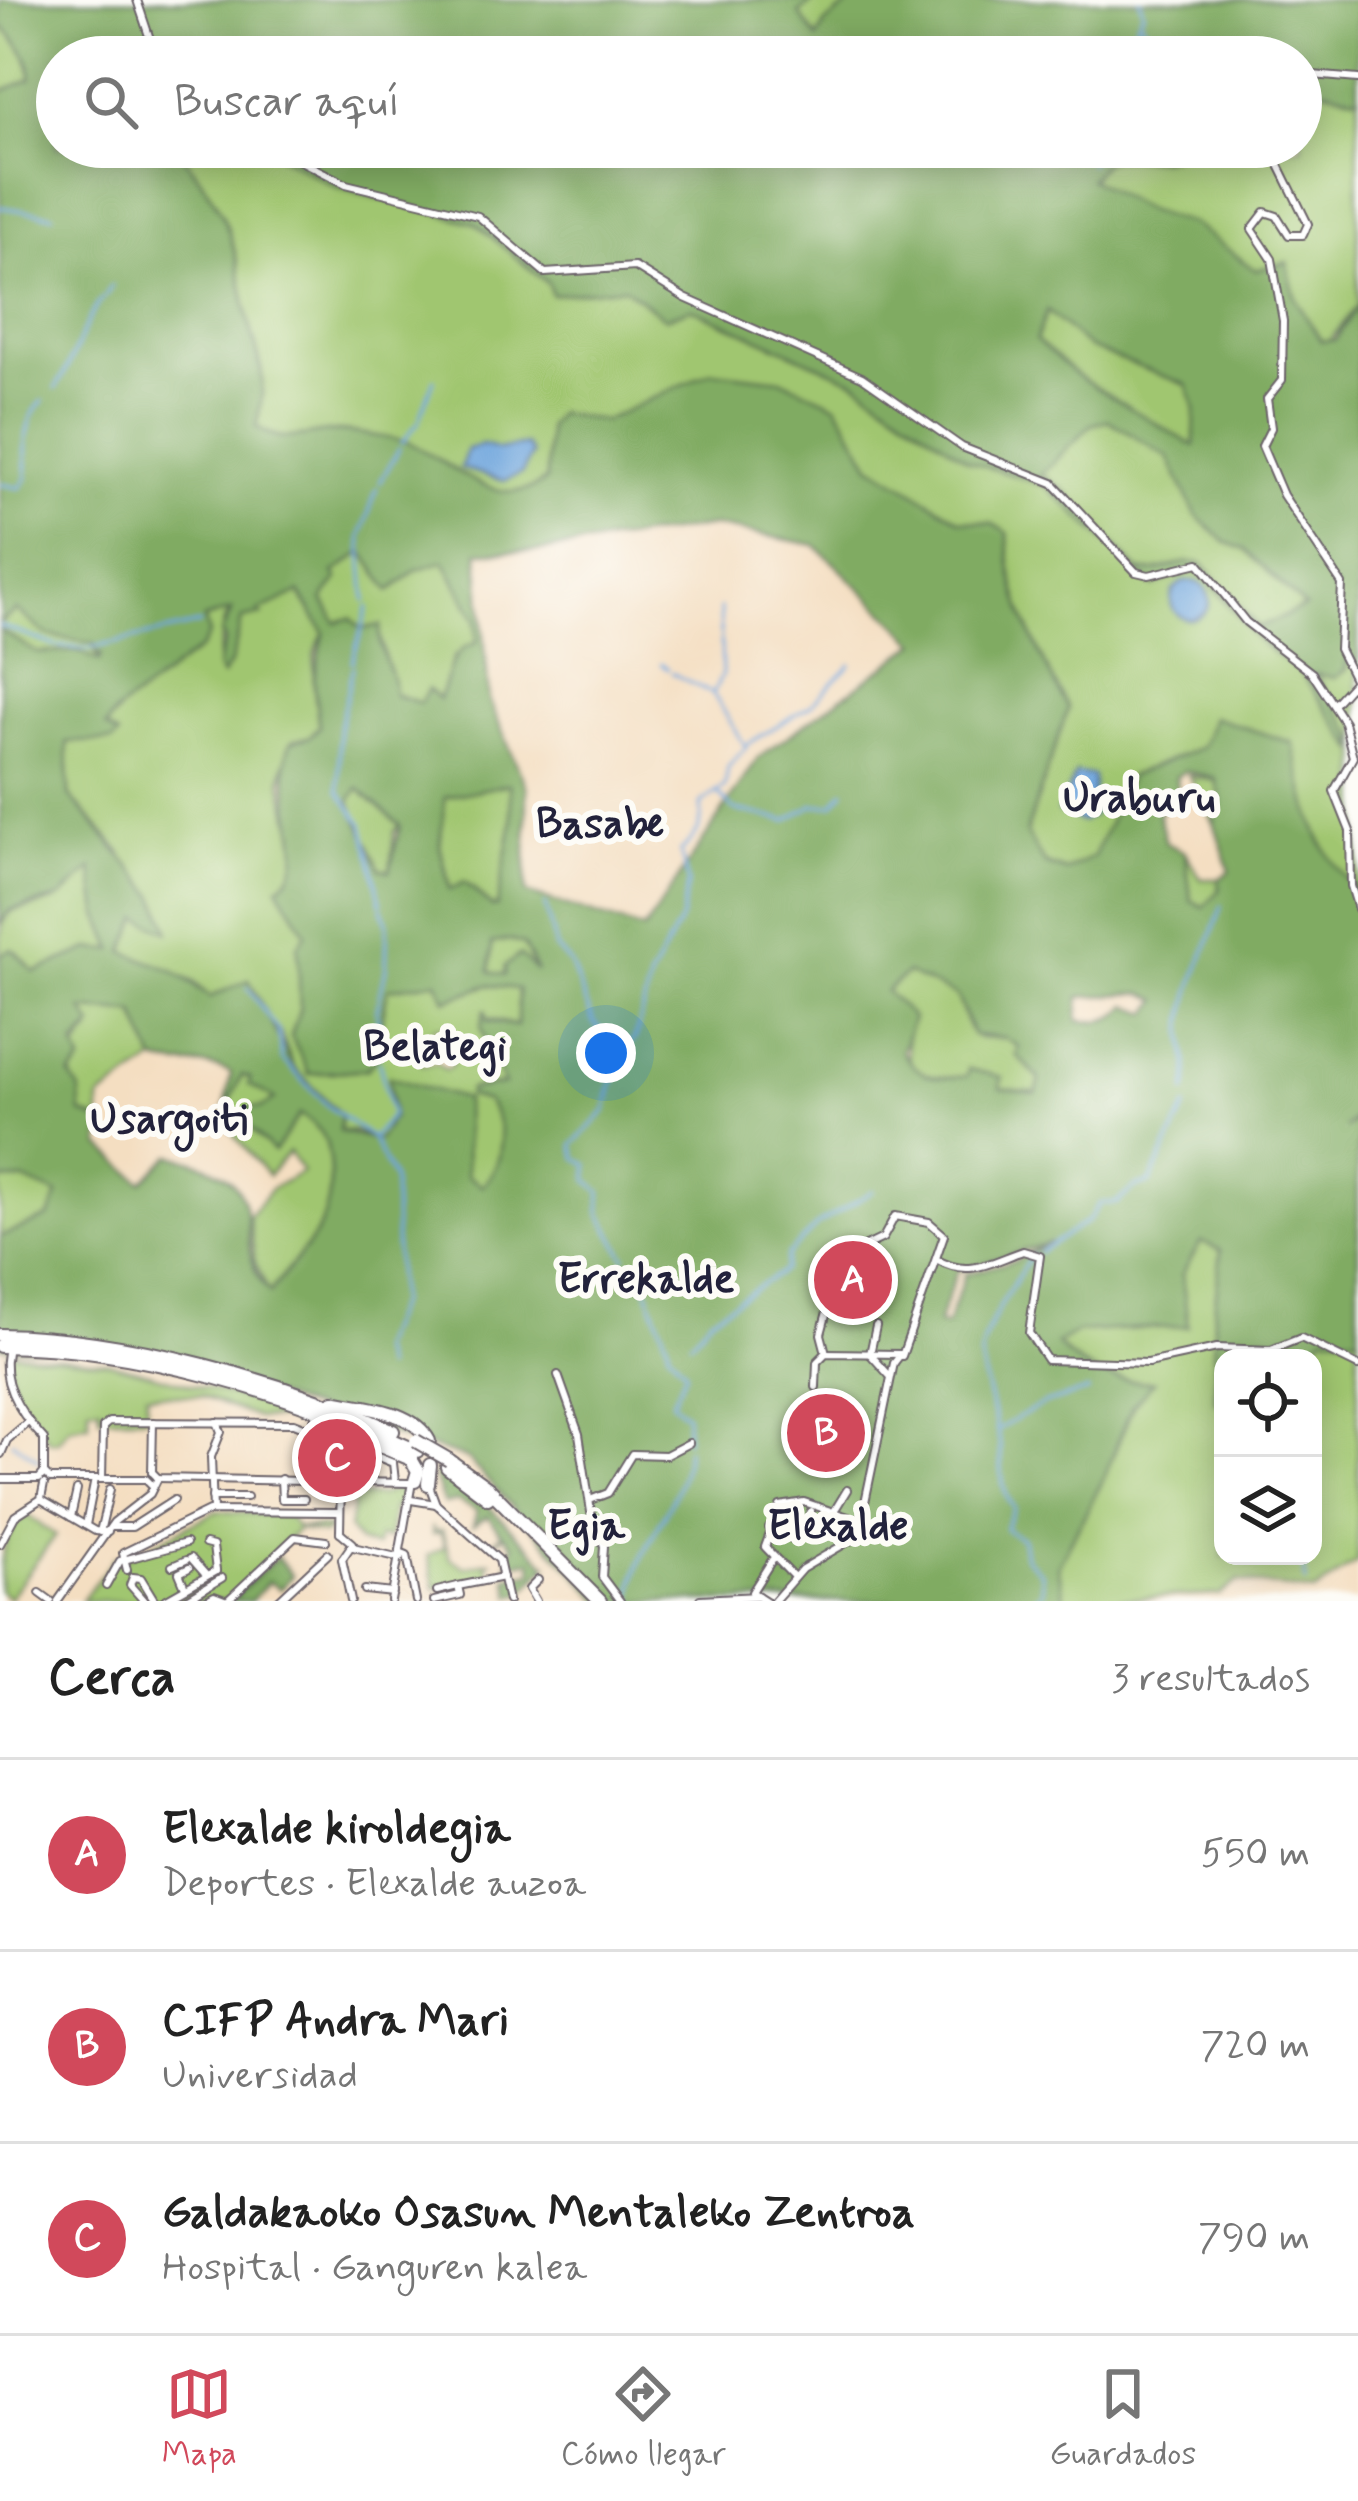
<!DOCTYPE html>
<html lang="es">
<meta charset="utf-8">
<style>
body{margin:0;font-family:Mynerve,sans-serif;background:#f6f6f6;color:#222}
.controls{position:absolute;right:36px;bottom:36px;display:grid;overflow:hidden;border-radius:24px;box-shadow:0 6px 30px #0003}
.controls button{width:108px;height:108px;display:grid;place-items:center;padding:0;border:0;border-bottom:3px solid #e0e0e0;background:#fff;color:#222;font:60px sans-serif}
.you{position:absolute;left:606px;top:1053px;width:42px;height:42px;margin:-30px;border:9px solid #fff;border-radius:50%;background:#1a73e8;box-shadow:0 0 0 18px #1a73e833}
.badge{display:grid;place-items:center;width:78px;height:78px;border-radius:50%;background:#d1495b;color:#fff;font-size:39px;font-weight:700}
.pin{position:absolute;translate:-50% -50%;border:6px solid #fff;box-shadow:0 3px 12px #0006}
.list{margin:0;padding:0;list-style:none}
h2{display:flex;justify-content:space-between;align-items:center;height:156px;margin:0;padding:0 48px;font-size:51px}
h2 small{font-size:39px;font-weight:400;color:#767676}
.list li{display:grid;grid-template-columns:78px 1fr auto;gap:36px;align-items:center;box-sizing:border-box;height:192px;padding:0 48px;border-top:3px solid #e0e0e0}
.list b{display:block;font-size:45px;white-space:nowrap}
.list p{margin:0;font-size:39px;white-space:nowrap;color:#767676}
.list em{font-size:39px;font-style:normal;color:#767676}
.icon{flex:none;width:66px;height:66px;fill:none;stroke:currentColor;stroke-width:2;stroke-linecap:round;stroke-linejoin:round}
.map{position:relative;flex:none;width:1358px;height:1601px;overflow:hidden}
.search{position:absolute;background:#fff;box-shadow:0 6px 30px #0003;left:36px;right:36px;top:36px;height:132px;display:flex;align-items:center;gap:30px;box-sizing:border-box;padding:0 42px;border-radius:66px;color:#767676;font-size:45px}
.sheet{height:732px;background:#fff}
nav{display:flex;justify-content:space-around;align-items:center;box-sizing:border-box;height:168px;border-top:3px solid #e0e0e0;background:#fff;font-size:33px;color:#767676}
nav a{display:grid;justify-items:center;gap:6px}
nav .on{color:#d1495b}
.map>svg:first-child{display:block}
.green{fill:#a0c670;stroke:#617456;stroke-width:3;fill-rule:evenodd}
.forest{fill:#80ab62;stroke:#51664e;stroke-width:3;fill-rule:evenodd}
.water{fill:#70a6dd;stroke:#49648c;stroke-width:3}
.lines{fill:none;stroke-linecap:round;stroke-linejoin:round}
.stream{stroke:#70a6dd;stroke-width:3}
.minor-casing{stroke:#6c646a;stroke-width:10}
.highway-casing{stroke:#6c646a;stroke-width:16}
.minor{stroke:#fff;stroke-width:6}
.highway{stroke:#fff;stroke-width:12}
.highway-bridge-casing{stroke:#6c646a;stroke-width:16;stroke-linecap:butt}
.highway-bridge{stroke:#fff;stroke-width:12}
.labels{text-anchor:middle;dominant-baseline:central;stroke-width:12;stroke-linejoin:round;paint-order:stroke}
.neighbourhood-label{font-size:42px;font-weight:bold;fill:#22223b;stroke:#fdfcf7}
</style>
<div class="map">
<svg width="1358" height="1601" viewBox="0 0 1358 1601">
<rect width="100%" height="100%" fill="#fdfcf7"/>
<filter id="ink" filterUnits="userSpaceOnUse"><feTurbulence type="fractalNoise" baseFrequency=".00833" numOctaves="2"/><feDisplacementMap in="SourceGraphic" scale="24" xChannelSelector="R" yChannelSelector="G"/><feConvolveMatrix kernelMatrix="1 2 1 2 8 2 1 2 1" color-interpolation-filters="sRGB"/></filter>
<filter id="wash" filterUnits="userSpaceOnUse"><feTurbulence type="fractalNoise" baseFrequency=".004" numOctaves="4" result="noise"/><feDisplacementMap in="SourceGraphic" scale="48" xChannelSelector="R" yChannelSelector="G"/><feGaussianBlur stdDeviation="2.7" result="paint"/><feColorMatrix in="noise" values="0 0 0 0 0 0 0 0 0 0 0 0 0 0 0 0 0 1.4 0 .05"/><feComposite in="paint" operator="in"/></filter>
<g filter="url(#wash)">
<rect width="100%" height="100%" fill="#f4dec1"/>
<g class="green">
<path d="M815,0H855L818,40L799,13Z"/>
<path d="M0,22C14,42 32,54 31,79L0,92Z"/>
<path d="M1301,84L1358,97V305L1327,344C1305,331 1290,288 1287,263L1256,271L1193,224L1148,211L1090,180L1100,163L1120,156L1154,159L1201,147H1301Z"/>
<path d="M175,147H264L339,188L475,223L548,284L552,295L624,287L665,318L690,308L855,381L1017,475L1046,486L1153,585L1193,570L1208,579L1256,639L1300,672L1358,753V890C1313,851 1306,799 1293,743L1213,718L1203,747L1130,776L1094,856L1065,871L1044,863L1026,834L1068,708C1039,654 1007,596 1008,533L991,523L960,520L871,465L837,405L712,371L603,421L558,413L548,427L546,480C496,519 438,450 391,439C381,437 346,430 336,431C305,435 283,446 256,426C271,368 256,361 246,307C233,234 226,205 175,147Z"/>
<path d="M1047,311L1122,358L1188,385L1195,407L1194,447L1080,378L1036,340Z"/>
<path d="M1108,420L1168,456L1196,515L1225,542L1244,549L1305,607L1258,628L1203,564L1155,575L1138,570L1040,476L1091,425Z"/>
<path d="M363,552L390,591L416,570L444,560L476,619L477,644L454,656L439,700L428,695L420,703L394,694L379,634L335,623L323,598L337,580L333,573Z"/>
<path d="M299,592L324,633C307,658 315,699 319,726L309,737L294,740C290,750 282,766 282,777C281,810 318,862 278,886L307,933L299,1022L291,1036L309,1074L367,1069L382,1051L380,1029L388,989L437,981L447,1000L488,985L518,989L517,1026L484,1017L481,1028L504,1084L470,1089L469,1096L487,1100C507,1127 505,1163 482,1186L467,1175L464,1099L389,1078L393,1117L377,1141L355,1131H338L341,1115L294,1068L281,1034L241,985L210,997L194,982L124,952L139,918L121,852L69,795L67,742L110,733L106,728C115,713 126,706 135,693L200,649L203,620L232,609L224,621L218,658L231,662L242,619ZM446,1026L452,1065L446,1070L436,1063L423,1065L413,1049L432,1043L433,1029Z"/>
<path d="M17,610L47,635L95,644L99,661L80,651L37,653L0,630V623Z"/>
<path d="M1357,656L1358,744L1315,673Z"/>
<path d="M1189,776L1218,781L1222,801L1214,823Z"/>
<path d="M509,783L512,823L497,906L492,907L468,884L451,891L440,846L444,797Z"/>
<path d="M358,788L400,825L394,832L390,871L380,870L350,801Z"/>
<path d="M1185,852L1201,879H1219V891L1204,907L1191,900Z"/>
<path d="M92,868L98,912L114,950L90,949L35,972L17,952L0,955C0,894 15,918 56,900C69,893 81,878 92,868Z"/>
<path d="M510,940L523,943L539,972L517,956L506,975L489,974L492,942Z"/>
<path d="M906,972L957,996L969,1029L979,1038H1004L1020,1047L1041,1080L1036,1093L1006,1091L968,1069V1076C901,1086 909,1068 906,1016L885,991Z"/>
<path d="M82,1009L135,1013L155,1061L100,1098V1121L81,1113C69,1083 66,1053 91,1031Z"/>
<path d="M242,1075L250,1077L249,1085L275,1098L247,1125L273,1151L300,1114C324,1130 328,1138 330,1168C334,1231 303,1246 269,1293L255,1262L249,1216L272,1188L302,1172L289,1152L268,1176L222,1120Z"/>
<path d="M0,1180H24L58,1193L49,1217L0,1237Z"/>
<path d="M1201,1242L1221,1249L1214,1313L1215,1402L1223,1404V1556H1313V1358H1297L1324,1334L1358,1337V1561L1314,1592L1238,1581L1220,1595L1065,1601L1058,1566L1103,1480L1133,1406L1152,1382C1110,1381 1088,1373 1057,1345L1078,1332L1187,1326L1182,1274Z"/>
<path d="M9,1352L107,1362L253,1401L333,1431L331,1436L281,1418H257L201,1396L147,1394L146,1417H100V1407H89V1423L69,1427L58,1441H49C29,1413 6,1391 9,1352Z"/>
<path d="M400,1487L405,1509L393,1507L389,1539L379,1537L376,1547L359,1542L349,1529L354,1496H380Z"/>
<path d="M217,1511L288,1516L297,1528H332L324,1534L298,1529L228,1601H81L115,1557L118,1562Z"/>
<path d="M27,1515L56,1535L9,1598L0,1591C0,1563 2,1531 27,1515Z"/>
<path d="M432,1526L434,1532L442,1531L450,1558L465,1567L492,1561L487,1564L490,1576L435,1588L428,1555L445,1547L441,1533L433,1534Z"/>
</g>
<g class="forest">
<path d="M0,0H815L799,13L817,39L825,24L855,0H1358V97L1301,84V57H57V147H175C226,205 233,234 246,307C256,360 271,368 256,426C288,450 312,428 346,432C357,433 400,439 410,443C449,461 500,515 546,480L548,426L558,413L604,421L712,371L780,379L837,405L871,465L960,520L991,523L1008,533C1007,596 1039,654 1068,708L1026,833L1045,864L1066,871L1094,856L1130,776L1202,747L1213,717L1293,743C1306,799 1313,851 1358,890V1114L1345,1128L1358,1119V1337L1325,1335L1297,1358H1223V1404L1215,1402L1214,1313L1221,1250L1201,1242L1182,1274L1188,1326L1078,1332L1057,1344C1086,1376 1113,1381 1154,1382L1132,1406L1103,1480L1058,1566L1065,1601H601L467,1459L237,1384L115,1351L0,1347V1237L49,1217L58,1195L24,1180H0V955L12,949L35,972L90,949L114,950L98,912L92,869L60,898L10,910L0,923V630L37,653L80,651L99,661L101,654H96L94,644L46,635L17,610L0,623V92L31,79C33,54 14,42 0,22ZM713,526L815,545L917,643L758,758L644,930L526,893L527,788L489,700L478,552L540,551ZM363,552L390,591L416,570L444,561L476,619L477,643C450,647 449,678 439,699L428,689L420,703L394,695C395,667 374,653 381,625L361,629L351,618L336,622L323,599L338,579L334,573ZM300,592L324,633L314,679L319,727L309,737L291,742C270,784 321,864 278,886L306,933L298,946L300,1008L291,1036L309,1074L367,1069L382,1051L380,1029L388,989L437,981L446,1000L488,985L518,989L517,1026L488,1021L485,1009L481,1028L504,1084L469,1090L468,1096L487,1101C507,1127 505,1163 482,1186L467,1175L465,1099L389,1077L393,1117L378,1140L339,1131L341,1115L294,1068L249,980L210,997L173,970L124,952L139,918L169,932L168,927L155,895L69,795L67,742L113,741L118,736L106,727L115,713L200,649L209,634L204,619L232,610L221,633L225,640L217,667L222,676L231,662L242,619L262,615L258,612ZM1185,771L1215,778L1222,801L1214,823L1230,871L1219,879V891L1204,907L1191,900L1185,852L1166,843L1158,813L1179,803L1176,777ZM509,784L512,823L497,906L492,907L464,882L450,890L440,846L445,797ZM358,788L400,825L390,871L380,869L350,801ZM510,940L523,944L537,972L520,955L505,966V975L490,972L492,943ZM907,973L957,996L973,1035L1004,1038L1019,1047L1016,1055L1040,1080L1036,1093L1000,1088L1002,1077L969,1069L967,1076C936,1080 920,1079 902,1051L913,1018L886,991ZM1143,993L1159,1000L1149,1013L1128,1005C1116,1021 1098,1024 1078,1020L1080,997ZM83,1010L135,1013L155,1061C182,1070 204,1059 231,1073L224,1113L242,1075L250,1078L249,1085L275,1099L261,1108L249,1107L246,1124L274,1152L300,1114C324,1130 328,1138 330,1168C334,1230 304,1246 270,1293C220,1240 290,1180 171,1155L142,1182L101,1146L100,1121L81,1113L80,1090L70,1076L82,1062L75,1045L93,1026ZM1051,1242L1016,1260L965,1274L946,1326L938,1324L957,1271Z"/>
<path d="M264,147H1201L1162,159L1108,158L1090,179L1148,211L1193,224L1256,270L1287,262L1295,298L1321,341L1335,340L1358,305V660L1345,663L1347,669L1335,678L1316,674L1353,733L1358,753L1300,672L1256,639L1209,579L1192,570L1153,586L1046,486L969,461L855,381L691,308L665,318L624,287L552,295L548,283L475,223L339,188ZM1047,311L1089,348L1187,385L1195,407L1194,446L1080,378L1036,340ZM1108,420L1168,457L1196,515L1225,542L1244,549L1305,607L1258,628L1203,564C1179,557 1163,576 1138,570L1062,488L1041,475L1091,425Z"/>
<path d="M440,1470L470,1488L548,1565L522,1593L511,1596L507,1577L533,1572L531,1561L508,1564L513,1545L504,1535L491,1544L502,1534L488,1516L473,1525L477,1511L458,1501L444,1504L434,1477Z"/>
<path d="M277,1557L292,1576L280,1589L268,1582L251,1601H231Z"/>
</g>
<g class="water">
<path d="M483,445L498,450L526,445L532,454L522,473L504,481L461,468L467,449Z"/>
<circle cx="1190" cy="600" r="19"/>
<path d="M1076,773L1093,776V815L1082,822L1058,812Z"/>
</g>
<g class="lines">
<g class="stream">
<path d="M1140,21L1169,57"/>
<path d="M1120,57L1143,12L1140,0"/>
<path d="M1089,164L1100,147"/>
<path d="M0,207L53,215"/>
<path d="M106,295L112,285"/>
<path d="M55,389C76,359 80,326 103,298"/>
<path d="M402,443L419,421L434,379"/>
<path d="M380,482L399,449"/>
<path d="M0,484L20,488L27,478C26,452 21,422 43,401"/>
<path d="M366,601L361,537L377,488"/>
<path d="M0,626L56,646L87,649L200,624"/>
<path d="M352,662L368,607"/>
<path d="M661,664L668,669"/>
<path d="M353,667L339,728V791L363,824L381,903"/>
<path d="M672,673L713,694"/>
<path d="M746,745L811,705L851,664"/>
<path d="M718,793L735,810L787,821L813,805H833L844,791"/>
<path d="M545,905L556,948L571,965L593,1021L620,1055"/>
<path d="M382,907L388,926"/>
<path d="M248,988L278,1031L282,1059L328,1106L372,1138L393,1179L398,1302L378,1349L384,1369"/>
<path d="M380,1055L377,1010L386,968L387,929"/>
<path d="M1186,1092C1193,1068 1182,1046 1185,1020C1190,981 1210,944 1222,906"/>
<path d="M373,1137L392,1115L379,1062"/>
<path d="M1039,1252L1088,1221L1100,1203H1116L1137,1186L1150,1183L1186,1107"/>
<path d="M1032,1255C1020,1273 978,1337 981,1358C984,1386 994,1413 999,1439C1004,1466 997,1486 1014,1508L1005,1529L1022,1539L1025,1557L1041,1573L1042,1591L1033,1601"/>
<path d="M625,1257L600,1212L601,1192L588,1180V1164L577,1158L573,1145L606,1111L619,1057L636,1036L651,975L681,919L688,882L680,852C695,839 704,827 701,804L725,786L728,767L746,747L713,694L722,674L720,608"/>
<path d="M644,1280L651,1298"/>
<path d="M652,1302L669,1348"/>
<path d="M690,1342L711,1317L784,1270L787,1255L817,1225L873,1191"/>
<path d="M668,1350L686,1371L672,1402L686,1415V1440"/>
<path d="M1301,1358L1308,1346"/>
<path d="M1220,1395L1223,1396"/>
<path d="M997,1430L1043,1404L1088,1391"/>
<path d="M0,1439V1440"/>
<path d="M12,1441L39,1460"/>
<path d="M1302,1556L1306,1582"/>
<path d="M632,1601C632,1545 685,1505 686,1449"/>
</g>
</g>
</g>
<g filter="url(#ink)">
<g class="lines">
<g class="minor-casing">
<g id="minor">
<path d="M137,0L156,57"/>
<path d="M1301,74L1358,79"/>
<path d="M273,147L346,184L478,216L545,273L635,267L685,298L862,377L962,447L1053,483L1136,572L1149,575L1199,563L1246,622L1312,673L1344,722L1353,757L1334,791L1350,831L1351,886L1358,909"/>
<path d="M1270,147L1308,224L1303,235H1289L1277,216L1265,212L1252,229L1272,259L1283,321L1282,380L1267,399L1271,428L1262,446L1283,495L1342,584L1339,649L1355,681L1334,704"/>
<path d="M862,1248L883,1238L895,1216L929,1222L944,1235L902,1356"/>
<path d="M936,1259C969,1279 993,1261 1023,1251L1040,1256L1029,1333L1047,1360L1148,1363L1217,1348L1271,1350L1301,1338L1358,1366"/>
<path d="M7,1352C0,1385 23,1417 44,1439V1473"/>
<path d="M826,1353L821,1334L841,1260"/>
<path d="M870,1354L889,1375"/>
<path d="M870,1354L876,1326"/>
<path d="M558,1375L579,1434L591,1512L604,1546L602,1577L620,1601"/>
<path d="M1,1454L7,1440L27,1423"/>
<path d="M152,1472L158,1478L409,1483"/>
<path d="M152,1472L153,1422"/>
<path d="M0,1479H39L44,1473L50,1479H146L152,1485"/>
<path d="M102,1479L103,1427L109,1422L294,1423L393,1463L395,1481"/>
<path d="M281,1479L282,1499H304"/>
<path d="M317,1479L331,1437"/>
<path d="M429,1485L436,1504L499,1560L508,1601"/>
<path d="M212,1497H247"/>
<path d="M42,1500L95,1531L108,1532"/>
<path d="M411,1500L436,1504"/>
<path d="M590,1500L608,1493L632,1454L666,1455L689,1443"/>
<path d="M213,1511L211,1457L221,1432L217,1422"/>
<path d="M833,1513L847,1490"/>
<path d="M71,1517L77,1490"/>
<path d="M86,1525L95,1479"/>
<path d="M111,1527H132L174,1500"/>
<path d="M769,1528L797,1541L811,1511"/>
<path d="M100,1532L110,1489"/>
<path d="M340,1532L341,1480"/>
<path d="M340,1532L353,1543L342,1559"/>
<path d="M0,1544L15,1516L41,1499L44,1484"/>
<path d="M205,1544L213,1546L216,1571"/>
<path d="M353,1547L401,1558"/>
<path d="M402,1553L407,1555L416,1601"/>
<path d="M191,1558L205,1574"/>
<path d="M342,1559L351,1601"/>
<path d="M172,1566L186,1560"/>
<path d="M127,1570L123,1553L209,1511L340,1512"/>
<path d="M794,1577L765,1547L780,1506L804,1502L863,1522"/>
<path d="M184,1585L179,1573L189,1568"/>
<path d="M106,1586L120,1561L186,1543"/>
<path d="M365,1590L393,1593"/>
<path d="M437,1591L458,1586"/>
<path d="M40,1593L51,1601"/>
<path d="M700,1599L758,1596"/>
<path d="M58,1601L114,1522L150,1494L158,1478"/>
<path d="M144,1601L130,1585L133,1577L141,1578L155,1601"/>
<path d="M163,1601L216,1571"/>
<path d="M184,1601L222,1578"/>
<path d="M205,1601L214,1596L227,1601"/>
<path d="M227,1601L295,1537L326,1541"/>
<path d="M278,1601L328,1554"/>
<path d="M391,1601L412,1482"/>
<path d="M434,1601L460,1595L458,1586L503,1577"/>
<path d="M536,1601L529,1589L538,1580"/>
<path d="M766,1601L752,1592L772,1560"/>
<path d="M774,1601L802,1569L858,1536L894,1363L901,1354L826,1353L817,1362L816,1387"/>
</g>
</g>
<g class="highway-casing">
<g id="highway">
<path d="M0,1335C126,1337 278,1379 393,1431"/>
<path d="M0,1346C139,1347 290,1393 417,1451"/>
<path d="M334,1401C365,1408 413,1410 429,1441"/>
<path d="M317,1420L411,1459L418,1471L415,1481"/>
<path d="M449,1460L489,1489L600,1601"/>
<path d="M447,1467L488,1498"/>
<path d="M428,1484L430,1465"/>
</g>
</g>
<use href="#minor" class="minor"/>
<use href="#highway" class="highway"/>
<g class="highway-bridge-casing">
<path id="highway-bridge" d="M416,1441L449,1460"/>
</g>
<use href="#highway-bridge" class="highway-bridge"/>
</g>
</g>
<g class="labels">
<g class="neighbourhood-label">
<text x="1139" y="799">Uraburu</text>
<text x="600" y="825">Basabe</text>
<text x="435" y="1048">Belategi</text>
<text x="169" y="1120">Usargoiti</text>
<text x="646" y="1280">Errekalde</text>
<text x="586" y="1527">Egia</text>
<text x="838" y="1527">Elexalde</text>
</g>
</g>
</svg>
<div class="controls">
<button><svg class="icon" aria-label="locate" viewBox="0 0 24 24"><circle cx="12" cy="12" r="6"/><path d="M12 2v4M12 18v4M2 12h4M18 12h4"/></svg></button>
<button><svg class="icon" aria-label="layers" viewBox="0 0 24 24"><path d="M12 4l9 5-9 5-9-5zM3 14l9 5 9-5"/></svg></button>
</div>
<div class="you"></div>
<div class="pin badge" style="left:853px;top:1280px">A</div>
<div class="pin badge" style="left:826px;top:1433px">B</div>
<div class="pin badge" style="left:337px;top:1458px">C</div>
<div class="search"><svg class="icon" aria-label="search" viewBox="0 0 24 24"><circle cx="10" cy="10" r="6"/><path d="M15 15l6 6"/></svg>Buscar aquí</div>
</div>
<section class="sheet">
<h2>Cerca<small>3 resultados</small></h2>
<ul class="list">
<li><span class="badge">A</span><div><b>Elexalde kiroldegia</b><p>Deportes · Elexalde auzoa</p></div><em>550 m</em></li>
<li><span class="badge">B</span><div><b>CIFP Andra Mari</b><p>Universidad</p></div><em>720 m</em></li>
<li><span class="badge">C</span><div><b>Galdakaoko Osasun Mentaleko Zentroa</b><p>Hospital · Ganguren kalea</p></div><em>790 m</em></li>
</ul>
</section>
<nav>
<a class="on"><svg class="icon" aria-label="map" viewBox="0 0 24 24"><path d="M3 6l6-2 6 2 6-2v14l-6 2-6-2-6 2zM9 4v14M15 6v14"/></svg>Mapa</a>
<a><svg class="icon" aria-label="directions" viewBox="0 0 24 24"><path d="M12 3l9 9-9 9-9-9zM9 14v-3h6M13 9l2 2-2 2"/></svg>Cómo llegar</a>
<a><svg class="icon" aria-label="saved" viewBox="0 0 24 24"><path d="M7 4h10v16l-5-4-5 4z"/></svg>Guardados</a>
</nav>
